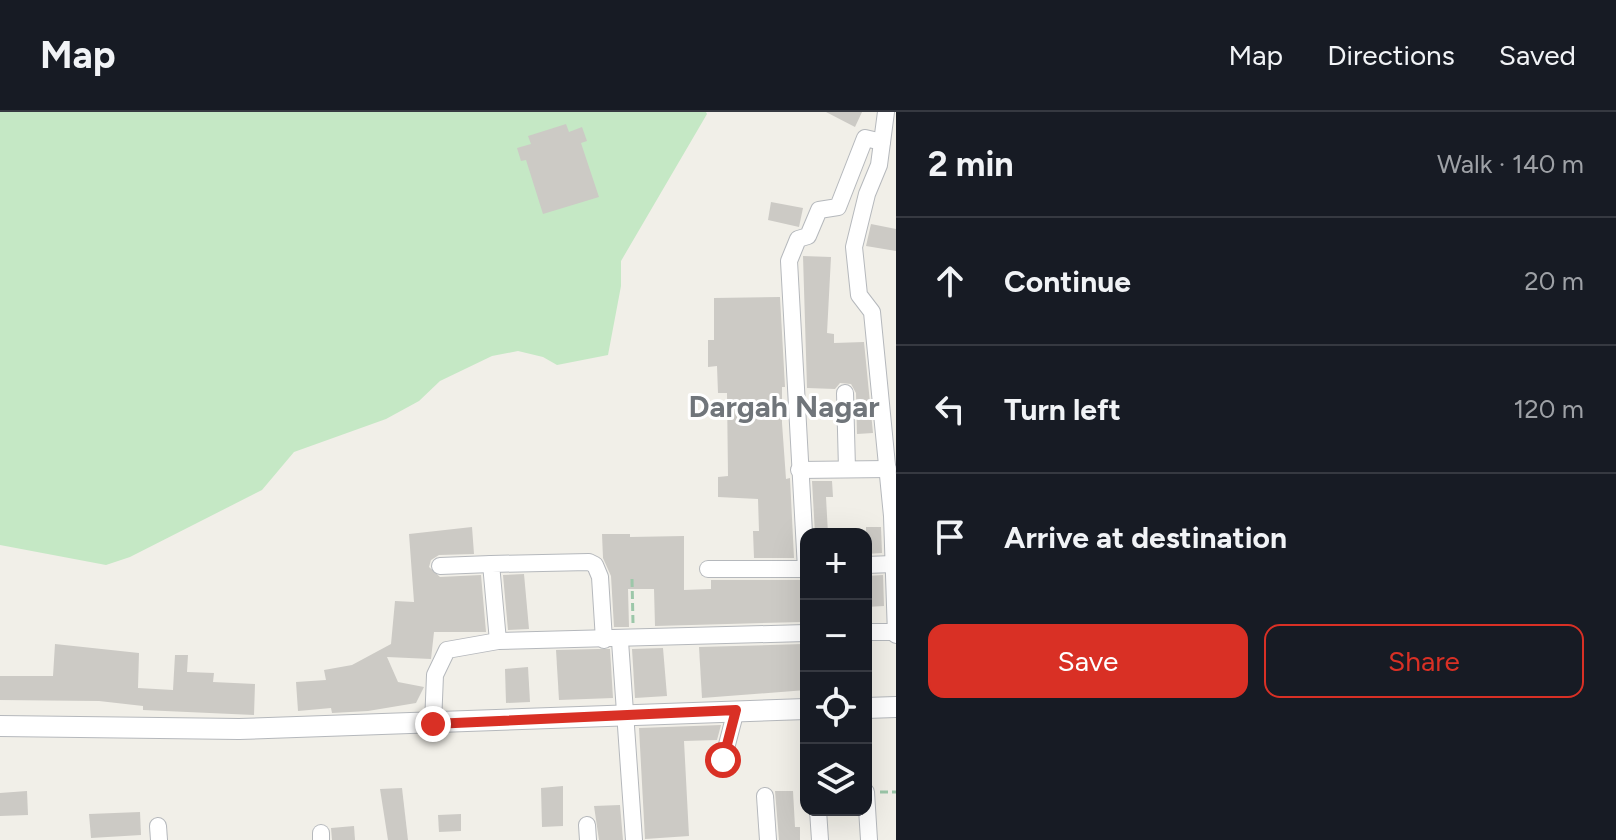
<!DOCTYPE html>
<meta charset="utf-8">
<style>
body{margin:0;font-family:Figtree,sans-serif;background:#20242c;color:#f1f3f6}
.controls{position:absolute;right:24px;bottom:24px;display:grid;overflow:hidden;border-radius:16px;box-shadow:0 8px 32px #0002}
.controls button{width:72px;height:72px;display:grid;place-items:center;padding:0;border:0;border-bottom:2px solid #363941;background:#171b24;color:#f1f3f6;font:40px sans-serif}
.stop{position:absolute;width:24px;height:24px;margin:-18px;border:6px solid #d93025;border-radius:50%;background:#fff}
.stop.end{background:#d93025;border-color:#fff;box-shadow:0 2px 8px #0008}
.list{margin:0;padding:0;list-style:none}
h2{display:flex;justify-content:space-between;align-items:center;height:104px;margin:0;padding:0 32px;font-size:34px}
h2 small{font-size:26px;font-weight:400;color:#9ea1a6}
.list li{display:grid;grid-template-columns:52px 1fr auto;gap:24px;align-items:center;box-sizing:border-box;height:128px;padding:0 32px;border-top:2px solid #363941}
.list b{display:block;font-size:30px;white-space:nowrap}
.list em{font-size:26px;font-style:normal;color:#9ea1a6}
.actions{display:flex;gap:16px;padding:24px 32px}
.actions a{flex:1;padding:18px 0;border:2px solid #d93025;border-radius:16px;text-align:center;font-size:28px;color:#d93025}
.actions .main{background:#d93025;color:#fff}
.icon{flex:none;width:44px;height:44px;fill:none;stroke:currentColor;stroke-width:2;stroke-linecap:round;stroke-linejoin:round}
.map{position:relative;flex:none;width:896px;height:728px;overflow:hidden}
header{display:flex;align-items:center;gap:48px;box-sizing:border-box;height:112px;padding:0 40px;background:#171b24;border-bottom:2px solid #363941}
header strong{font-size:38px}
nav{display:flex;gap:44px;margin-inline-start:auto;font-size:28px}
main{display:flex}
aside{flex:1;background:#171b24}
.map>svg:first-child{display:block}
.green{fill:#c5e8c5}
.building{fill:#cccac5}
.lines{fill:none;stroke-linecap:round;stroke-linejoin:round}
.minor-casing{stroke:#b5b8bc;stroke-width:18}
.tertiary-casing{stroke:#b5b8bc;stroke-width:22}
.path{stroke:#9cc7a9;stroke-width:3;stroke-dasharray:8 4;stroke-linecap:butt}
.minor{stroke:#fff;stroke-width:16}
.tertiary{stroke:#fff;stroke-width:20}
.route{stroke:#d93025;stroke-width:10}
.labels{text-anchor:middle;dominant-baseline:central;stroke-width:6;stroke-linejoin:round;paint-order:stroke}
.neighbourhood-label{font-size:30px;font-weight:bold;fill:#70757a;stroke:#fff}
</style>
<header>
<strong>Map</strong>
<nav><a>Map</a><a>Directions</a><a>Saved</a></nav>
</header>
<main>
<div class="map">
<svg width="896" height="728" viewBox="0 0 896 728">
<rect width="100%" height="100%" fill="#f1efe8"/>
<path class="green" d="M0,0H706L707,2L621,149V174L608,243L557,253L543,245L518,239L492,244L440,269L419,289L386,307L294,340L262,378L130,445L106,453L0,433Z"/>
<g class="building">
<path d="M826,0H862L855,15Z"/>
<path d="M566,12L569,20L582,15L587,29L581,31L599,85L543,102L526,48L521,49L517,36L531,32L528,24Z"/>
<path d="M771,90L803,96L799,115L768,108Z"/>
<path d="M871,112L896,117V139L866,134Z"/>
<path d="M803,144L831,145L827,221L834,222V231L864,230L873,321L857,322L856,281L851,272L840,271L835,277L807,276Z"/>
<path d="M780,185L785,275H782V311L786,367L790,366L794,446H754L753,419H759L758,387L718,385V365L728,364L727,281H718L717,254L708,255V228H714V186Z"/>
<path d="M812,369H832L833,385H826L828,422H815Z"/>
<path d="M472,415L474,442L439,443L431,448L429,455L440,465L481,463L486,520H434L431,547L387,545L398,570L424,575L416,591L368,599L332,601L331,596L298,599L296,570L326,568L324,558L352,553L391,532L395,489L414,490L409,422Z"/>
<path d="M866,415H881L882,441L866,442Z"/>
<path d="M602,422H630V425L684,424V478L711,477V468H806V506H802V510L655,514L654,477H628L629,515H614L611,464L603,446Z"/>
<path d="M524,462L529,517L508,518L503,463Z"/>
<path d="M883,463L884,494L866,495V464Z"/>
<path d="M55,532L139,541L138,576L173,578L175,543H188L187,560L214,561L213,570L255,572L254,603L143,598V594L99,589L0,588V564H53Z"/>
<path d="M803,532L806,578L702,586L699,535Z"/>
<path d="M663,536L667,584L635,586L632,537Z"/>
<path d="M598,537H610L613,586L559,588L556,538Z"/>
<path d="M528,555L530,590L506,591L505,557Z"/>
<path d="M721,613L717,628L684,629L689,724L645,727L639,616Z"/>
<path d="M563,674V714L542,715L541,676Z"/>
<path d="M402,676L408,728H388L380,677Z"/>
<path d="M27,679L28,703L0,704V681Z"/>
<path d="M775,679H793L795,715H800V728H779Z"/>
<path d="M620,693L623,728H599L594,694Z"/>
<path d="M140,700L141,723L91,726L89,702Z"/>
<path d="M461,702V719L439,720L438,703Z"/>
<path d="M354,714L355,728H332L331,716Z"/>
</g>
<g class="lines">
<g class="minor-casing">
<g id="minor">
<path d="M886,0L879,53L867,82L854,135L859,183L872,200L892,404L896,523"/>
<path d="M845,281L847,357"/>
<path d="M799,358L888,357"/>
<path d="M866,453L893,452"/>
<path d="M440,454L491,452"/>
<path d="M708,457H806"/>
<path d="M806,457L789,149L798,127L808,124L819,98L838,95L865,26L882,30"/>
<path d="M866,520H895"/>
<path d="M498,529L491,452L589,450L595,453L600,465L604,528"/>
<path d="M620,529L634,728"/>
<path d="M433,612L435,563L447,538L498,529L806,521"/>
<path d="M723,648L736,598"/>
<path d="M866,680L869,728"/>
<path d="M765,684L768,728"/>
<path d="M818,698L820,728"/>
<path d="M587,713L588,728"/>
<path d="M158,714L159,728"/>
<path d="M321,721V728"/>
</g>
</g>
<g class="tertiary-casing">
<g id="tertiary">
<path d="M866,596L896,595"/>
<path d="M0,614L239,617L806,597"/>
</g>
</g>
<g class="path">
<path d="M632,467L633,511"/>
<path d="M880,680H896"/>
</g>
<use href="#minor" class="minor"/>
<use href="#tertiary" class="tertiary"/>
</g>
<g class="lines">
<path class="route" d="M433,612L736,598L723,648"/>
</g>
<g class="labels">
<g class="neighbourhood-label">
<text x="784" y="294">Dargah Nagar</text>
</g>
</g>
</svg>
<div class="controls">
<button>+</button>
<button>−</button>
<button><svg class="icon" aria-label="locate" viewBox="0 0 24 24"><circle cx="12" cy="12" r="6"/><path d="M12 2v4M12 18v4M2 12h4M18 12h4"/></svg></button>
<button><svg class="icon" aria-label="layers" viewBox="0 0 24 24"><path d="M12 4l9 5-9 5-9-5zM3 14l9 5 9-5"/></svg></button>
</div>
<div class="stop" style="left:723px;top:648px"></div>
<div class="stop end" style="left:433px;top:612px"></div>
</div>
<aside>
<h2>2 min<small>Walk · 140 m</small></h2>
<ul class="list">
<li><svg class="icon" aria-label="ahead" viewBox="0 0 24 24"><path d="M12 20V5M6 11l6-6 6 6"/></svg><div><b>Continue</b></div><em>20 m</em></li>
<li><svg class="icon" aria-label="left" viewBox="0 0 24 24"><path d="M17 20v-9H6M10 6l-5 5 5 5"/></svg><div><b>Turn left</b></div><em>120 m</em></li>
<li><svg class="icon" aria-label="arrive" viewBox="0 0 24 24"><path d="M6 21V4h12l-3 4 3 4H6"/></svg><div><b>Arrive at destination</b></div></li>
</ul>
<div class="actions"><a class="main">Save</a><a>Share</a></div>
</aside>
</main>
